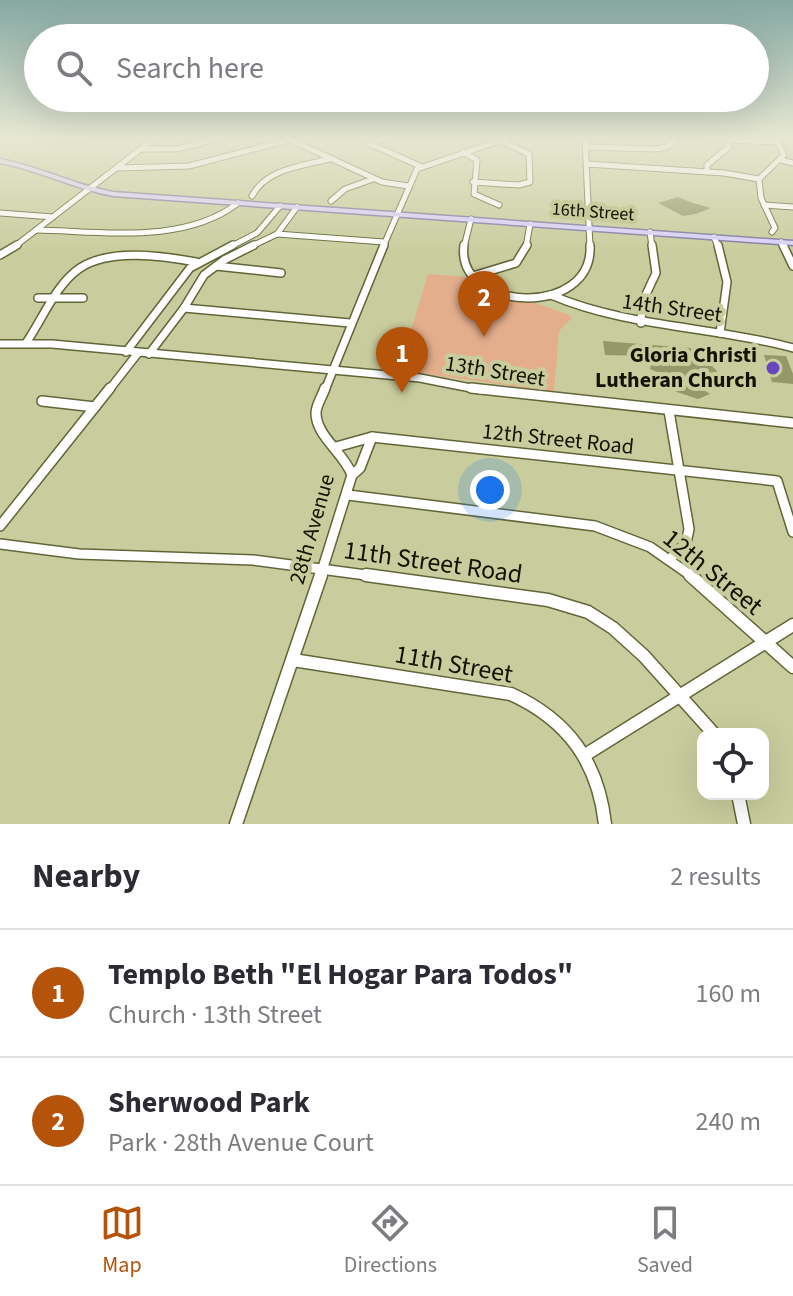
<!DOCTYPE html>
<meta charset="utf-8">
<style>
body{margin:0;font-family:"Source Sans 3",sans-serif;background:#f7f7f7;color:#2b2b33}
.controls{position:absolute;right:24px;bottom:24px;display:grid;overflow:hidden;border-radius:16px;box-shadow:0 8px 32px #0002}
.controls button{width:72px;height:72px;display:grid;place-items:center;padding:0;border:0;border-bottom:2px solid #e1e1e2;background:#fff;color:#2b2b33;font:40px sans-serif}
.you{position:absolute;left:490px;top:490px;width:28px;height:28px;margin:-20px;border:6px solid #fff;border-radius:50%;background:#1a73e8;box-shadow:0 0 0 12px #1a73e833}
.badge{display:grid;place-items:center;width:52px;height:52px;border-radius:50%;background:#b45309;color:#fff;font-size:26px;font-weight:700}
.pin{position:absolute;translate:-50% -66px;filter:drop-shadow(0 2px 4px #0008)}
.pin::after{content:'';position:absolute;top:42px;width:28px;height:24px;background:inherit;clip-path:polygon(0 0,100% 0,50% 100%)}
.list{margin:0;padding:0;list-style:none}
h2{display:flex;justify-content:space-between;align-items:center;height:104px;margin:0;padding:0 32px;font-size:34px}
h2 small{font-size:26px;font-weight:400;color:#7c7c81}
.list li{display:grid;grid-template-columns:52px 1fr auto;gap:24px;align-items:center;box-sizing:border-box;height:128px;padding:0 32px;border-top:2px solid #e1e1e2}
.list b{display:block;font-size:30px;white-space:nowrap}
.list p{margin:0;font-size:26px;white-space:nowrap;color:#7c7c81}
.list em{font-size:26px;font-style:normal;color:#7c7c81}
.icon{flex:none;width:44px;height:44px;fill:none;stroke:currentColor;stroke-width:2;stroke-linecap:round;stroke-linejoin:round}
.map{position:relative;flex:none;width:793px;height:824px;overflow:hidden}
.search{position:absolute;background:#fff;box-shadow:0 8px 32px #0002;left:24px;right:24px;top:24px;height:88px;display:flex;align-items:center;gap:20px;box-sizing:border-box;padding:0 28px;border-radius:44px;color:#7c7c81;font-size:30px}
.sheet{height:360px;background:#fff}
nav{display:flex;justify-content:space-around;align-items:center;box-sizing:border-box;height:112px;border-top:2px solid #e1e1e2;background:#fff;font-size:22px;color:#7c7c81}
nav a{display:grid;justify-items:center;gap:4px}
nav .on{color:#b45309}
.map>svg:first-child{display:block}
.green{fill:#e4ae8d}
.building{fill:#95996a}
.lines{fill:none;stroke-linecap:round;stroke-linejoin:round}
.minor-far3-casing{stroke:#626538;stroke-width:7}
.minor-far2-casing{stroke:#626538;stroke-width:10}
.minor-far1-casing{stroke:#626538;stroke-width:12}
.minor-casing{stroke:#626538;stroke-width:15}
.major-casing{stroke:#827aa2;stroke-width:3}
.minor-far3{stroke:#fff;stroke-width:5}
.minor-far2{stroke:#fff;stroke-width:7}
.minor-far1{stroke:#fff;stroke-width:9}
.minor{stroke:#fff;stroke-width:12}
.major{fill:#d8d1fa;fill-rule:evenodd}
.poi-dot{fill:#6a47c0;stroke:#c9cd9d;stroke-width:3}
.labels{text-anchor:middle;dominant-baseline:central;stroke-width:8;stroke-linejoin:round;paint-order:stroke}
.far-street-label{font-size:18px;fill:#121303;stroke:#c9cd9d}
.street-label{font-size:22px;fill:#121303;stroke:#c9cd9d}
.poi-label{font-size:22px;font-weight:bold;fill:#121303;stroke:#c9cd9d;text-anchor:end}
.near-street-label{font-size:26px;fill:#121303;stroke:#c9cd9d}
</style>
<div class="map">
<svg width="793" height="824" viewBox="0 0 793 824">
<rect width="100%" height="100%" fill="#c9cd9d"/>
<path class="green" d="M428,274L467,277L503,300L536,303L569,315L572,318L559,331L554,392L399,370Z"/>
<g class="building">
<path d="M678,197L693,203L711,208L696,214L683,216L658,203Z"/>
<path d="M603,341L690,348L697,353V360L710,364L717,371L715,378L703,381L704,390L710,394L698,399L677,392L669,385L668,377L650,369L652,356L605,355Z"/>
<path d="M764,355L786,356L793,374V384L772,382Z"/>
</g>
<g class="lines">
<g class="minor-far3-casing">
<g id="minor-far3">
<path d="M585,138L590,247"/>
<path d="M291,140L382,182L408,186"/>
<path d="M370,144L420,166"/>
<path d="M370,144L386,138"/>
<path d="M586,147L656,149L667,147L677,138"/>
<path d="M140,149H177L220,138"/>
<path d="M463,152L477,160L474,194L499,205"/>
<path d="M781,160L793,163"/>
<path d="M587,164L724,173L759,179"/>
<path d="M117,168L189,166L296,138"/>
<path d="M707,172V165L729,147L728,140L778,142"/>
<path d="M473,182L519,185L530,182L529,154L500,140"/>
<path d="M252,196C266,169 302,166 329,159"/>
<path d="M331,201L345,189L373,179"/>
<path d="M764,205L793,207"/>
<path d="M0,213L53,217"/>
<path d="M36,230C101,231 184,245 238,203"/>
<path d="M650,232L652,247"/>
<path d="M772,232L775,228L761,198L759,179L784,155L776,138"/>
<path d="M277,234L384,242"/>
<path d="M714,237L718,247"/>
<path d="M781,242L784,247"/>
<path d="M14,247L155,138"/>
<path d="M230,247L257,233L280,206"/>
<path d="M250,247L277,234L297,207"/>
<path d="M383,247L417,169L508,138"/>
<path d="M464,247L471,219"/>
<path d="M526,247L530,224"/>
</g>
</g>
<g class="minor-far2-casing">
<g id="minor-far2">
<path d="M464,245C455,312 594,319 590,245"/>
<path d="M718,245L727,282L720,333"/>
<path d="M783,245L793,266"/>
<path d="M0,255L17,245"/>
<path d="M216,266L281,273"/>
<path d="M473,276L516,263L527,245"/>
<path d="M551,295C629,328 713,326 793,348"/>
<path d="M38,298H83"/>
<path d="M184,308L350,323"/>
<path d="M641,323L642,303L656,273L652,245"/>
<path d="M26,343C42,320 56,284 80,268C110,248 163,256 196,262"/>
<path d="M0,344H52L420,378L481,390"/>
<path d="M126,352L190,268L233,245"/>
<path d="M149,354L184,308L204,275L224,260L254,245"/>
<path d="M109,390L138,353"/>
<path d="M325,390L384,245"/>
</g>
</g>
<g class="minor-far1-casing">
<g id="minor-far1">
<path d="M471,388L793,423"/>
<path d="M42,401L95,407"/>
<path d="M669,411L689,529L686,543L670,559"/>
<path d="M336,447L372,437L777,481L793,532"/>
<path d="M352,475L360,468L372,437"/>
<path d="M348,495L595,526L650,547L693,577"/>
<path d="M0,526L110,388"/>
<path d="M0,544L79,554L253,560L381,577"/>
<path d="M320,577L352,475C344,453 316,436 316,413C316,405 323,395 325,388"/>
</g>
</g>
<g class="minor-casing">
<g id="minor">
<path d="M366,575L548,600L588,612L613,628L644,656L714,734"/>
<path d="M690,575L793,667"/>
<path d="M293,660L511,694C568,720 598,762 605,824"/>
<path d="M585,755L793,625"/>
<path d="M738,794L744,824"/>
<path d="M236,824L321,575"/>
</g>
</g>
<g class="major-casing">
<path id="major" d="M0,159C39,166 74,185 113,192L793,241V245L113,196C74,189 39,170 0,163Z"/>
</g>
<use href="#minor-far3" class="minor-far3"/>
<use href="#minor-far2" class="minor-far2"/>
<use href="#minor-far1" class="minor-far1"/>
<use href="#minor" class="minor"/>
<use href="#major" class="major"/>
</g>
<linearGradient id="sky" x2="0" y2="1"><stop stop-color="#85a8a2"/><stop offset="0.54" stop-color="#e7e8d3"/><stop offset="1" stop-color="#e7e8d3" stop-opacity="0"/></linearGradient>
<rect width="793" height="254" fill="url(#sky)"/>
<circle class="poi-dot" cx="773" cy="368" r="8"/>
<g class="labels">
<g class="far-street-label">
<text transform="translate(593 212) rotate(4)">16th Street</text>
</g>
<g class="street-label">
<text transform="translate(672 308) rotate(8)">14th Street</text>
<text transform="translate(495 371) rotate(9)">13th Street</text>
<text transform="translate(558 439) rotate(6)">12th Street Road</text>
<text transform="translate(312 529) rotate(-74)">28th Avenue</text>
</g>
<g class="poi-label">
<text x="757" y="355">Gloria Christi<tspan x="757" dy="25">Lutheran Church</tspan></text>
</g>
<g class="near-street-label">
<text transform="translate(433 562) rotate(8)">11th Street Road</text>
<text transform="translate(713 572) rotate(39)">12th Street</text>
<text transform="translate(454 664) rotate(10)">11th Street</text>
</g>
</g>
</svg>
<div class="controls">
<button><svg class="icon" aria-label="locate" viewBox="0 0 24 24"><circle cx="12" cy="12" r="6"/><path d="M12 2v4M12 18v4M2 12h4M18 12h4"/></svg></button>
</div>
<div class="you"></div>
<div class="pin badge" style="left:402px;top:393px">1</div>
<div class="pin badge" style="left:484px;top:337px">2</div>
<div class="search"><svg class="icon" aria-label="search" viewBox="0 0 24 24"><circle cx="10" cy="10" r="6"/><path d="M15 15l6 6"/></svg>Search here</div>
</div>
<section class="sheet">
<h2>Nearby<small>2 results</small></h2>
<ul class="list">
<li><span class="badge">1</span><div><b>Templo Beth &quot;El Hogar Para Todos&quot;</b><p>Church · 13th Street</p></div><em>160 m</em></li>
<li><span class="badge">2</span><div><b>Sherwood Park</b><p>Park · 28th Avenue Court</p></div><em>240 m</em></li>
</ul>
</section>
<nav>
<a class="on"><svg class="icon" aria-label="map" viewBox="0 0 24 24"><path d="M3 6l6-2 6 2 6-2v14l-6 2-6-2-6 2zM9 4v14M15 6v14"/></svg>Map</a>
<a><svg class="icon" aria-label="directions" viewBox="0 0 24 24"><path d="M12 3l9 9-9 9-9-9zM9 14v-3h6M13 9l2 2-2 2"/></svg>Directions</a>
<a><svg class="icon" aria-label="saved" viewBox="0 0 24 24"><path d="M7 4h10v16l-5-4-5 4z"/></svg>Saved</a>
</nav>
